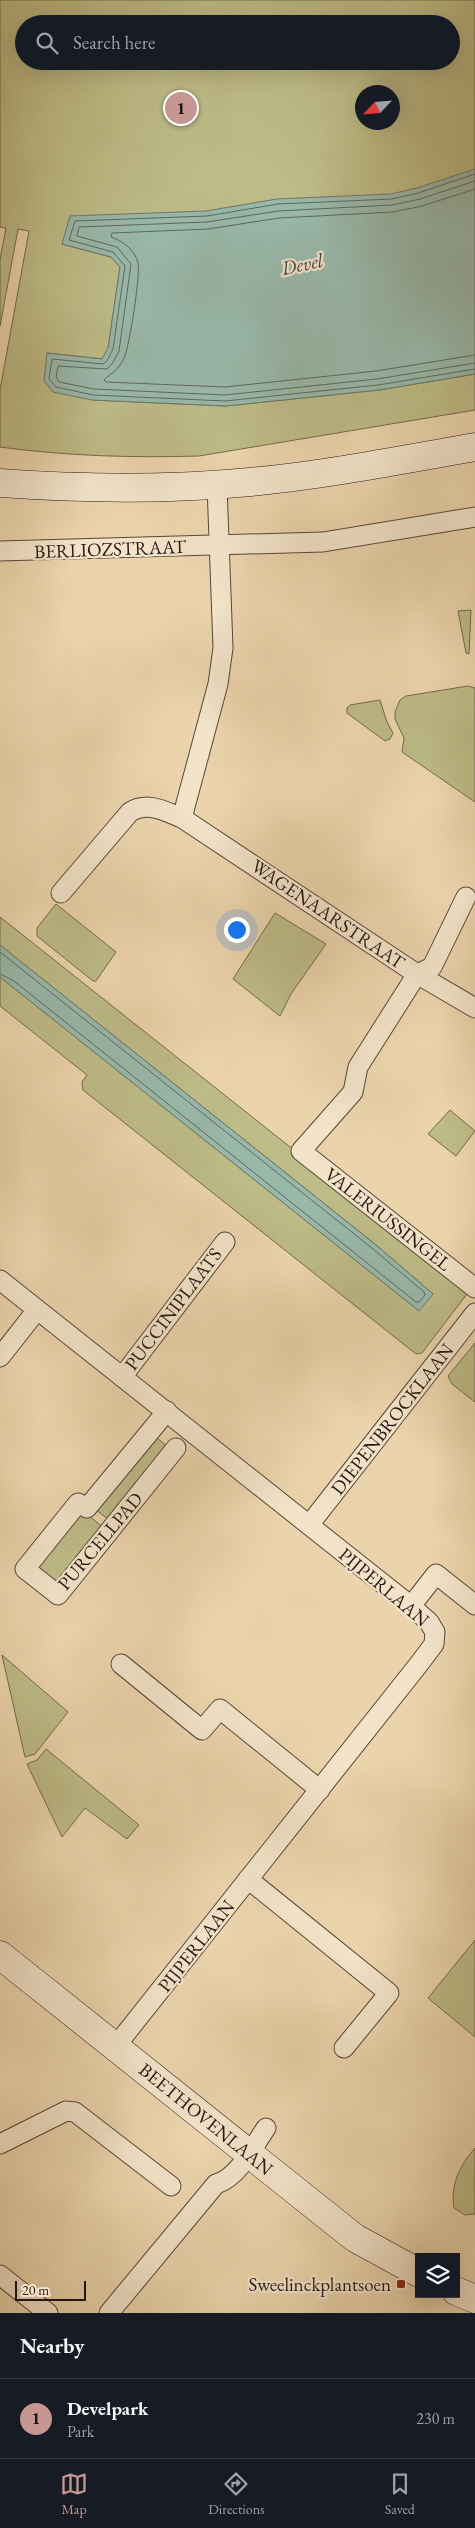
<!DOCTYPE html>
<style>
body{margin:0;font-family:"EB Garamond",serif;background:#242831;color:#f1f3f6}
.controls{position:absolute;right:15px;bottom:15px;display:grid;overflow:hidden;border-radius:0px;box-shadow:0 5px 20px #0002}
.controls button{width:45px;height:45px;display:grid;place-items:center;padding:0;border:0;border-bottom:1px solid #363941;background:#171b24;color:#f1f3f6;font:25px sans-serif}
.compass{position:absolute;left:355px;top:85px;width:45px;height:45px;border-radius:50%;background:#171b24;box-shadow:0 5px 20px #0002;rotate:244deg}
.scale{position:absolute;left:15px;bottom:12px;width:71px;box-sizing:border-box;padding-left:5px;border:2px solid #251813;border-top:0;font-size:14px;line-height:18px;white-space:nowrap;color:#251813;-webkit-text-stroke:4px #f2e3c9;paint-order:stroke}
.you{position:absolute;left:236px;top:929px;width:18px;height:18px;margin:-12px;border:4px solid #fff;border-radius:50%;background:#1a73e8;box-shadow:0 0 0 8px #1a73e833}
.badge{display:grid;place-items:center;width:32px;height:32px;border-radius:50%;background:#c59692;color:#111;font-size:16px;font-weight:700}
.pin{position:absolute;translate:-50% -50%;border:2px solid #fff;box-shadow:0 1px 5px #0006}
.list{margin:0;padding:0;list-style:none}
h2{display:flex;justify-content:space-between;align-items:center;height:65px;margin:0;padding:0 20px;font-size:21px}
h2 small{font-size:16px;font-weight:400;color:#9ea1a6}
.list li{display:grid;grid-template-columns:32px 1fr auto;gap:15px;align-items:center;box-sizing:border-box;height:80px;padding:0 20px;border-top:1px solid #363941}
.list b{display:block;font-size:19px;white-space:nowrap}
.list p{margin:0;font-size:16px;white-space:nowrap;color:#9ea1a6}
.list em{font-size:16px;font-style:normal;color:#9ea1a6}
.icon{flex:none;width:28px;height:28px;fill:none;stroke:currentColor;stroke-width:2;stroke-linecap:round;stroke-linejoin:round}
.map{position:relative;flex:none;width:475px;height:2313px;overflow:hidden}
.search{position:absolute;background:#171b24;box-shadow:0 5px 20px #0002;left:15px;right:15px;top:15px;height:55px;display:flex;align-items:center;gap:12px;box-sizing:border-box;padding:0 18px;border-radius:28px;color:#9ea1a6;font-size:19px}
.sheet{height:145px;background:#171b24}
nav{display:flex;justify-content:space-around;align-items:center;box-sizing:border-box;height:70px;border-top:1px solid #363941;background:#171b24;font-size:14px;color:#9ea1a6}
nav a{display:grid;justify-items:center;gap:2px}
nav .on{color:#c59692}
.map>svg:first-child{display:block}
.green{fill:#bdbb86;stroke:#716a4c;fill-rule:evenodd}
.water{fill:#98b8aa;stroke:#6a786e}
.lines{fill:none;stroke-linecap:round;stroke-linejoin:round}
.shore{stroke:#5e685e;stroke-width:1}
.street-casing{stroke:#564739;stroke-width:21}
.secondary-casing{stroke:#251813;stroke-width:29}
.street{stroke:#f2e3c9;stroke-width:19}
.secondary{stroke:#f2e3c9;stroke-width:28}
.poi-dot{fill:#8f2418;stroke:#f2e3c9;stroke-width:2}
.labels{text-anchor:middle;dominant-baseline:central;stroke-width:4.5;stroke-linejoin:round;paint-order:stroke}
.street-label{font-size:19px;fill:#251813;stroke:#f2e3c9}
.poi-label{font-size:19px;fill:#251813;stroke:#f2e3c9;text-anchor:end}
.water-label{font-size:20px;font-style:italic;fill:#484840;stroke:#f2e3c9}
</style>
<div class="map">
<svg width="475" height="2313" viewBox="0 0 475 2313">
<rect width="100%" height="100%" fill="#ebd4ac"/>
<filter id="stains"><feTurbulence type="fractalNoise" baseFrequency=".004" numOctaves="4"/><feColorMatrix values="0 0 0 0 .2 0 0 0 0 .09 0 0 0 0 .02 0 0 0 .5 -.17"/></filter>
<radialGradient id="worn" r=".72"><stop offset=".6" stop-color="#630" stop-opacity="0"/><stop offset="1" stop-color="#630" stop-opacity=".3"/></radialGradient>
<g class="green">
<path d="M0,0H475V179L399,195L62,244L111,257L120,267L108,349L103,359L47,353L92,400L226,406L379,390L475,374V410L199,456C133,458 66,456 0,447V390L29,231L18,229L0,326V259L6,228L0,227ZM24,24H451V61H24ZM362,92H392V122H362Z"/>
<path d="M471,610L469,654L466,653L458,611Z"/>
<path d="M468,686L475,688V802L402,752L404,738L395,719V712L400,700L406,696Z"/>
<path d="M380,700L387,722L393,733L390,739L385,741L347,713V708L350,705Z"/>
<path d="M56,904L116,952L96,981H93L37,936V928Z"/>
<path d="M275,913L326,944L291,994L280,1016L233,979Z"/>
<path d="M0,917L468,1288L467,1294L422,1353L416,1354L83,1090L82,1082L87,1075L0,1006V977L418,1310L433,1294L376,1245L0,945Z"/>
<path d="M450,1110L475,1131L456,1156L428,1134Z"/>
<path d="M475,1343V1402L452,1384L448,1376Z"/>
<path d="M156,1437L168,1447L112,1522L96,1510Z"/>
<path d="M83,1511L104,1528L54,1588L34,1563Z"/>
<path d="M2,1655L68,1712L35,1754L25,1757Z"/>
<path d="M46,1749L139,1825L127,1839L85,1808L62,1837L27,1764L37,1760Z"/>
<path d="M475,1940V2037L428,1998Z"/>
<path d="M475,2148V2214L465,2215L454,2208C450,2185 460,2165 475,2148Z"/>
</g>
<g class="water">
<path d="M475,169V374L379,390L226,406L92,400L53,392L44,381L47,353L102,359L108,348L120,267L111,257L62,244L70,216L206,211L277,199L391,194L417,188Z"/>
<path d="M0,945L376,1245L433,1294L419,1311L0,977Z"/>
</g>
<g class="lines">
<g class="shore">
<path d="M475,174L418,193L392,199L278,204L207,216L75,221L69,240L113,252L125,266L113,349L107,361L103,364L52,359L49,379L56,387L93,395L225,401L378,385L475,369"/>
<path d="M475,181L420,199L392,205L278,211L207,222L79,227L77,236L117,247L131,264L119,351L112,364L107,369L58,366L56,377L59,382L94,389L225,395L377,379L475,363"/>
<path d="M475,189L422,206L393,212L279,218L208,229L112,233L111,237C123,241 135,250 138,263C141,272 129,349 124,358C117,373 111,372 104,380L106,382L225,387L376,371L475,355"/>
<path d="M0,952L373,1249L424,1292L425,1295L419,1302H416L14,981L0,974"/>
</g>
<g class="street-casing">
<g id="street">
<path d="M0,551L323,542L475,517"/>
<path d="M182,818L218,684L223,648L217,485"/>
<path d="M61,893L130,812C148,801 164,811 182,818L417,974L475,1008"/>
<path d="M466,897L432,967L417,974L358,1067L353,1092L301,1151L475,1288"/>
<path d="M0,1280L411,1606L429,1622L435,1632L434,1644L419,1664L115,2047"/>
<path d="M0,1357L37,1310"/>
<path d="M122,1377L225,1242"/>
<path d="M167,1411L87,1508L78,1503L25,1569L58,1595L176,1448"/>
<path d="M309,1525L475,1313"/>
<path d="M411,1606L436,1574L475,1605"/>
<path d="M121,1664L202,1730L220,1709L320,1790"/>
<path d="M248,1879L389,1993L344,2048"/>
<path d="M0,2144L66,2111L75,2112L171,2186"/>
<path d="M0,2275L48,2313"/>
<path d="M109,2313L216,2184C238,2178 253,2147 266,2128"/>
</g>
</g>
<g class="secondary-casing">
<g id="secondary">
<path d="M0,483C84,489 167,490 250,482C326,475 400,460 475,447"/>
<path d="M0,1955L355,2238L419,2273"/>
<path d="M456,2291L475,2299"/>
</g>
</g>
<use href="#street" class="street"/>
<use href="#secondary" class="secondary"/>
</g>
<rect class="poi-dot" x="396" y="2279" width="10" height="10" rx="2.5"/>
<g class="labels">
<g class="street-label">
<text transform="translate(110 549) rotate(-2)">BERLIOZSTRAAT</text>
<text transform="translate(328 914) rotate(34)">WAGENAARSTRAAT</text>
<text transform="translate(388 1219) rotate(38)">VALERIUSSINGEL</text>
<text transform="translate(173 1309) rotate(-53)">PUCCINIPLAATS</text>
<text transform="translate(392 1419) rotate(-52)">DIEPENBROCKLAAN</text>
<text transform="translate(100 1541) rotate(-50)">PURCELLPAD</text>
<text transform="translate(384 1587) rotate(40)">PIJPERLAAN</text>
<text transform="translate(196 1946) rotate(-52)">PIJPERLAAN</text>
<text transform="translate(206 2119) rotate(39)">BEETHOVENLAAN</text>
</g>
<g class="poi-label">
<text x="391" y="2284">Sweelinckplantsoen</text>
</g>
<g class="water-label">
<text transform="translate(302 264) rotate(-12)">Devel</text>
</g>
</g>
<rect width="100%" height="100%" filter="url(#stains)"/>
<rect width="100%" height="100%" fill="url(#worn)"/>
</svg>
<div class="controls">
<button><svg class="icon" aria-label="layers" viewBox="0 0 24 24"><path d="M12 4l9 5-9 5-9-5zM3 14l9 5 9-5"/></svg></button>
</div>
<svg class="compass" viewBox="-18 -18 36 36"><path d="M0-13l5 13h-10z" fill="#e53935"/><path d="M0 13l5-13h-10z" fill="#9ea1a6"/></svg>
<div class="scale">20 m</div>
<div class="you"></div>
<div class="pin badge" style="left:181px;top:108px">1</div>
<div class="search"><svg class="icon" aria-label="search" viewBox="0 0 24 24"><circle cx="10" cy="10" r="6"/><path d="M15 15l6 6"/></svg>Search here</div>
</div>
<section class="sheet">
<h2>Nearby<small></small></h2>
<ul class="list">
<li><span class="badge">1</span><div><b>Develpark</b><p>Park</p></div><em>230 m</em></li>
</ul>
</section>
<nav>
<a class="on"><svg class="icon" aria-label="map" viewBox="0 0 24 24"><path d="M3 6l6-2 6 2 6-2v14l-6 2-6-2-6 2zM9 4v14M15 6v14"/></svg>Map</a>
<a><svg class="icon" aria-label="directions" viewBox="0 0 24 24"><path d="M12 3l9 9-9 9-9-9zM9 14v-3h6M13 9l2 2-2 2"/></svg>Directions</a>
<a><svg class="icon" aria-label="saved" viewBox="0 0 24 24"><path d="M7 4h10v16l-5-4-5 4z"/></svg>Saved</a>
</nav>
